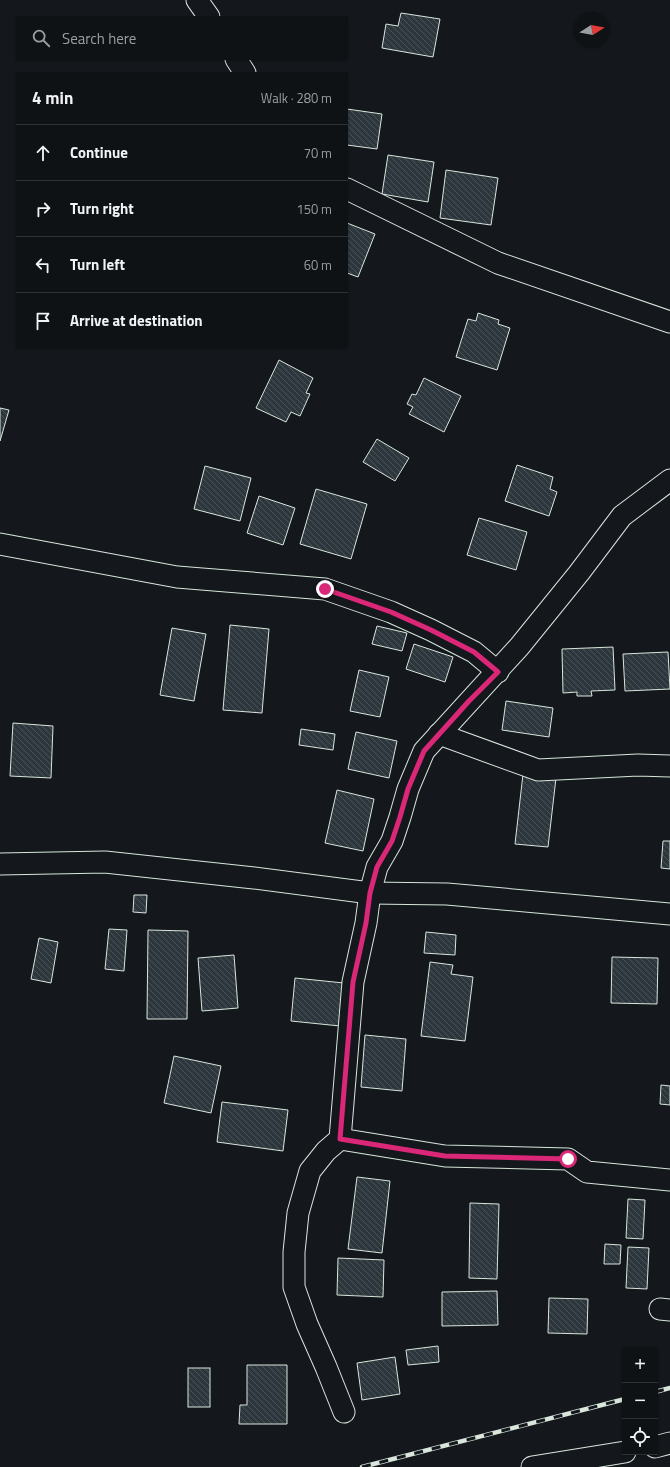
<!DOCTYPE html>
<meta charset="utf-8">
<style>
body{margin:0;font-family:"Titillium Web",sans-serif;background:#181b1e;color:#f1f3f6}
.controls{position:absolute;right:12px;bottom:12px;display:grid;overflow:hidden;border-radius:0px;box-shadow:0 1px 3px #0004}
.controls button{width:36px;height:36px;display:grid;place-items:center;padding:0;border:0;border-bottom:1px solid #2f3234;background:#0f1215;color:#f1f3f6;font:20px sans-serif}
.compass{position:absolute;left:574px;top:12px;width:36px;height:36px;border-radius:50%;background:#0f1215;box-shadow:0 1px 3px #0004;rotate:79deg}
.stop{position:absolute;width:12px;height:12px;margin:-9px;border:3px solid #db2777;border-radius:50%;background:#fff}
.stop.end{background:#db2777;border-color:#fff;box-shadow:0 1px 4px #0008}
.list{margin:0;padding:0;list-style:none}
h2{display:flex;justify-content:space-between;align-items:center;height:52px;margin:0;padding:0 16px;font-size:17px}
h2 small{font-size:13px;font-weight:400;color:#9b9ea0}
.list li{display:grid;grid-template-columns:26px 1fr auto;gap:12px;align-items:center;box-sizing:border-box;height:56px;padding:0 16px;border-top:1px solid #2f3234}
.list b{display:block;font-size:15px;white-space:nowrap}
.list em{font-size:13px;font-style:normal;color:#9b9ea0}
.icon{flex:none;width:22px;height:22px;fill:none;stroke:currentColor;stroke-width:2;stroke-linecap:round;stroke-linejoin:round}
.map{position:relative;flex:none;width:670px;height:1467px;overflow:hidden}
.search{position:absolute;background:#0f1215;box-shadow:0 1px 3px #0004;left:16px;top:16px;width:332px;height:44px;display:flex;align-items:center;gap:10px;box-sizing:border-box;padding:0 14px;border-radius:0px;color:#9b9ea0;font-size:15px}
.panel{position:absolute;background:#0f1215;box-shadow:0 1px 3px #0004;left:16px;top:72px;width:332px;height:276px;border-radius:0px}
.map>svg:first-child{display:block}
.building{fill:url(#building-back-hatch);stroke:#d8e6dc}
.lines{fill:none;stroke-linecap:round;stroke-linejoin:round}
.minor-casing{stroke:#d8e6dc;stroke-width:23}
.minor{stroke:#14181c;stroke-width:21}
.rail-casing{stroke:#d8e6dc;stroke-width:4.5}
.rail{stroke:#14181c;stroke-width:3;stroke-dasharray:9;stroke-linecap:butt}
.route{stroke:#db2777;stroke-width:5}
</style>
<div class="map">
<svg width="670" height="1467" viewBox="0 0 670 1467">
<defs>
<pattern id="building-back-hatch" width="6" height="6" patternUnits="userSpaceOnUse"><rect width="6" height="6" fill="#2c363c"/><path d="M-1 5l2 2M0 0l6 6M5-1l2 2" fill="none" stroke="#4a5358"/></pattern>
</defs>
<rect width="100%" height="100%" fill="#14181c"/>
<g class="building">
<path d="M401,13L440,19L433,57L382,48L386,24L398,26Z"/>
<path d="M347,109L382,114L377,149L347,145Z"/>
<path d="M388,155L434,162L428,202L382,194Z"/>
<path d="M446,170L498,178L491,225L440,218Z"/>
<path d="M347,223L375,234L358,277L347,273Z"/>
<path d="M478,313L499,320L498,324L510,328L497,370L456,357L468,319L476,321Z"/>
<path d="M279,360L313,378L306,393L310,394L300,416L291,412L286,422L256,408Z"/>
<path d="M424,378L461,396L444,432L409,414L413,407L407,404L412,394L416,395Z"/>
<path d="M0,408L9,410L0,441Z"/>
<path d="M377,439L409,458L395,481L363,462Z"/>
<path d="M517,465L553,477L550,489L557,492L549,516L505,501Z"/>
<path d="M205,466L251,478L240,521L194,509Z"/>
<path d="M316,489L367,504L351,559L300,544Z"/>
<path d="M259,496L295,508L283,545L247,533Z"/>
<path d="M479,518L527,532L516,570L467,555Z"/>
<path d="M230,625L269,629L262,713L223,710Z"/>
<path d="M377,626L407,633L402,651L372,644Z"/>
<path d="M172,628L206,634L194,701L160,695Z"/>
<path d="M414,644L453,657L445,682L406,669Z"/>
<path d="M613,647L615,690L591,691L592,696H577V692L563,693L562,649Z"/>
<path d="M668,652L670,689L625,691L623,654Z"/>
<path d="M359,670L389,677L380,717L350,711Z"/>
<path d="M506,701L553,708L549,737L502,730Z"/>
<path d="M13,723L53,726L51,778L10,776Z"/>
<path d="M301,729L335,734L333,750L299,745Z"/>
<path d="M356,732L397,741L389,778L348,769Z"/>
<path d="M523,774L556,778L548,847L515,844Z"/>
<path d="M337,790L374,799L363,851L325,843Z"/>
<path d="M663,841H670V869L661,868Z"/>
<path d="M134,895H147L146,913L133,912Z"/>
<path d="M109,929L127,930L124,971L105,969Z"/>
<path d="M148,930L188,931L187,1019H147Z"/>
<path d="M426,932L456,935L455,955L424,953Z"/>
<path d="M39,938L58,942L51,983L31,979Z"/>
<path d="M234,955L238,1008L202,1011L198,958Z"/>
<path d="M612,957L658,958L657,1004L611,1003Z"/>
<path d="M430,962L453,965L451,974L473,977L465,1041L421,1036Z"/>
<path d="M295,978L344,983L340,1026L291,1021Z"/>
<path d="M365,1035L406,1039L402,1091L361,1087Z"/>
<path d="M174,1056L221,1066L211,1113L164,1103Z"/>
<path d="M661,1085L670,1086V1105L660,1104Z"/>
<path d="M222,1102L288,1110L283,1151L217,1142Z"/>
<path d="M357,1177L390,1181L382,1253L348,1249Z"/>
<path d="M628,1199L645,1200L643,1239L626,1238Z"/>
<path d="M470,1203L499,1204L497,1279L469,1278Z"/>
<path d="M605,1244L621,1245L620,1264H604Z"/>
<path d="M628,1247L649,1248L647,1289L626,1288Z"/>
<path d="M338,1258L384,1260L383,1297L337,1295Z"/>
<path d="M497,1291L498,1325L442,1326V1292Z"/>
<path d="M549,1298L588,1299L587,1334L548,1333Z"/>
<path d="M438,1346L439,1362L408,1365L406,1350Z"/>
<path d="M395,1357L400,1394L362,1400L357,1363Z"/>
<path d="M247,1365H287V1424H239L240,1405H247Z"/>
<rect x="188" y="1368" width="22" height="39"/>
</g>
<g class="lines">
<g class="minor-casing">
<g id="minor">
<path d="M197,0L209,17"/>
<path d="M236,59L245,73"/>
<path d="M347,189L498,263L670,322"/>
<path d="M0,544L177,577L325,589L391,612L431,630L474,652L498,672"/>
<path d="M439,734L538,770L638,765L670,766"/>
<path d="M0,864L105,862L254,878L370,893L447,894L670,914"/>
<path d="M340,1139L445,1156L568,1159L587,1172L670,1180"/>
<path d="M660,1309L670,1310"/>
<path d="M344,1412L326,1367L307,1324L294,1287V1252L298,1213L310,1171L326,1151L340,1139L353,982L366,923L370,893L377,867L392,841L400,817L408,789L424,751L519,647L579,573L622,516L670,480"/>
<path d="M655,1447L670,1443"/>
<path d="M532,1467L625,1452"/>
</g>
</g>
<use href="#minor" class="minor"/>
<g class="rail-casing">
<g id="rail">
<path d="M655,1392L670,1388"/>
<path d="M362,1467L625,1399"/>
</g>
</g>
<use href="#rail" class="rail"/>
</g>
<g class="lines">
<path class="route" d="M325,589L391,612L431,630L474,652L498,672L469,701L424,751L408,789L400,817L392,841L377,867L370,893L366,923L353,982L340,1139L445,1156L568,1159"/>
</g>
</svg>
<div class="controls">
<button>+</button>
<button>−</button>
<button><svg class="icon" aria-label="locate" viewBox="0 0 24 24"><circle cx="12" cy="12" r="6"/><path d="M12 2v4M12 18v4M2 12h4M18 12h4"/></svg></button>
</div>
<svg class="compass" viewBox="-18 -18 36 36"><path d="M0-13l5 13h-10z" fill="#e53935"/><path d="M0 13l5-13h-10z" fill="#9b9ea0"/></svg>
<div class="stop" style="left:568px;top:1159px"></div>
<div class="stop end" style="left:325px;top:589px"></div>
<div class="search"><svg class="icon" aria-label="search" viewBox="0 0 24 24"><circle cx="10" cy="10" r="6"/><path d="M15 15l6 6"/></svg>Search here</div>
<section class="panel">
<h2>4 min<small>Walk · 280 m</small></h2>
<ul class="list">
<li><svg class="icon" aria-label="ahead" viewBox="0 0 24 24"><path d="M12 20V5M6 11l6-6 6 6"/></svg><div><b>Continue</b></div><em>70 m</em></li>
<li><svg class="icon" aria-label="right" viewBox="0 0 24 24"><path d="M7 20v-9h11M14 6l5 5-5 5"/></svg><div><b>Turn right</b></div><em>150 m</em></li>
<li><svg class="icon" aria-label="left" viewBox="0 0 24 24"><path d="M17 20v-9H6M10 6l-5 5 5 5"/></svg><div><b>Turn left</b></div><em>60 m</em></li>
<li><svg class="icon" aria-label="arrive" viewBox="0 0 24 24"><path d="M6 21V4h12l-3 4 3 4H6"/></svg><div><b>Arrive at destination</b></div></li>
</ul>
</section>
</div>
